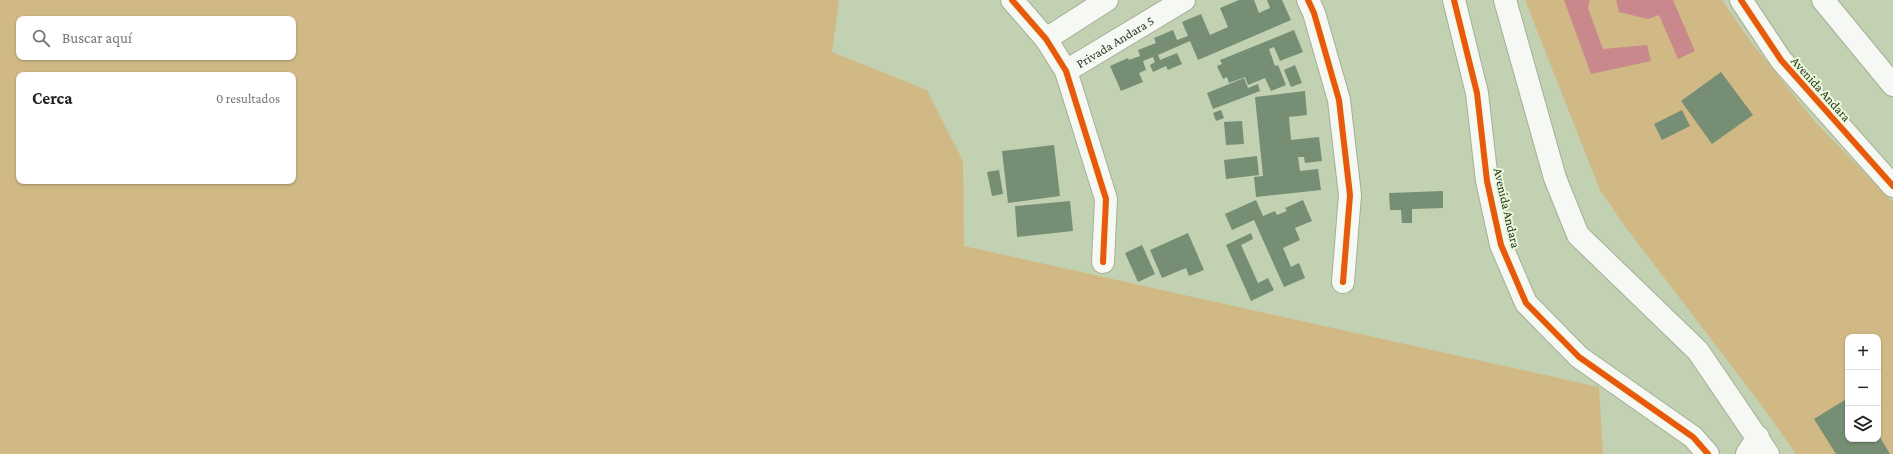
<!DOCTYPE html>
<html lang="es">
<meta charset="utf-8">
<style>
body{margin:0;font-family:"Crimson Pro",serif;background:#f2f2f2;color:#222}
.controls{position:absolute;right:12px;bottom:12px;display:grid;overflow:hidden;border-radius:8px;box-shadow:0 1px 3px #0004}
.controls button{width:36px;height:36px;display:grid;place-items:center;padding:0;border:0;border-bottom:1px solid #e0e0e0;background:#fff;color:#222;font:20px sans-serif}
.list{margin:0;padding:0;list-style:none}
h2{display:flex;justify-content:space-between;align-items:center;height:52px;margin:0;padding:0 16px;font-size:17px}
h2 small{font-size:13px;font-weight:400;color:#767676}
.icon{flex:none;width:22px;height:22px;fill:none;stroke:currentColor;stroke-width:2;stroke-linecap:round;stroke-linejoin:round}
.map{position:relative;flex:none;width:1893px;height:454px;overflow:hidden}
.search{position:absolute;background:#fff;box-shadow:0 1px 3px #0004;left:16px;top:16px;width:280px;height:44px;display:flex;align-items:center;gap:10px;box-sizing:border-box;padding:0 14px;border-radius:8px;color:#767676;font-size:15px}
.panel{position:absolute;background:#fff;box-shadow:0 1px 3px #0004;left:16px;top:72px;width:280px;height:112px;border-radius:8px}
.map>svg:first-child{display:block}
.green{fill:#d1b986;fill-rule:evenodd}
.water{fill:#c8888c}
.building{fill:#768e74}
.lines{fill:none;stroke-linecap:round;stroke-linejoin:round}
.minor-casing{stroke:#a4af97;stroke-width:24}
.minor{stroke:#f6f8f3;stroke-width:22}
.cycleway-casing{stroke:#ebf9dd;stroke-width:8}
.cycleway{stroke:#e8590c;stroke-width:6}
.labels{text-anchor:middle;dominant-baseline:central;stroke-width:4;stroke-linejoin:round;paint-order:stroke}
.street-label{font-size:13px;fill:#2a351e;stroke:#ebf9dd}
</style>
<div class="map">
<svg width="1893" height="454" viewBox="0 0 1893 454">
<rect width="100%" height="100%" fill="#c2d1b2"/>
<g class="green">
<path d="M0,0H839L832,52L927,90L963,161L964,246L1599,387L1603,454H0ZM19,19H293V57H19ZM19,75H293V181H19Z"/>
<path d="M1525,0H1722L1748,38L1817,124L1893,202V454H1796L1759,402L1624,225L1600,190ZM1848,337H1878V439H1848Z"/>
</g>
<g class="water">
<path d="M1564,0H1590L1588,8L1603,49L1647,45L1651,61L1591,74Z"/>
<path d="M1616,0H1673L1695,51L1678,59L1659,15L1648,19L1619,12Z"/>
</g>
<g class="building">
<path d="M1239,0H1254L1259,13L1270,8L1267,0H1282L1291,20L1198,60L1190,41L1158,55L1160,60L1177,53L1182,64L1168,70L1166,66L1153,72L1150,65L1155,62L1153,57L1143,61L1146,70L1139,73L1143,82L1121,91L1110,66L1128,58L1129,60L1140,56L1138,50L1156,43L1154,38L1173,30L1177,40L1188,36L1182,22L1201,14L1210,35L1228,27L1220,8Z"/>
<path d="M1294,30L1303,52L1280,61L1274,47L1269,49L1275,66L1278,65L1286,85L1271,91L1265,78L1248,85L1245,77L1229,83L1227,77L1223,79L1217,66L1222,64L1220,60Z"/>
<path d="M1295,65L1302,83L1291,87L1284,70Z"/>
<path d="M1721,72L1753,115L1712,144L1681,101Z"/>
<path d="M1244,78L1248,88L1258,84L1260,91L1213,109L1207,93Z"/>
<path d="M1305,91L1307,115L1289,117L1291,140L1319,137L1322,161L1305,163L1304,157H1298L1300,171L1318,169L1321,190L1256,197L1254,177L1263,176L1255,97Z"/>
<path d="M1221,110L1224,118L1216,121L1213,113Z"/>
<path d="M1682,110L1690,126L1662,140L1654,124Z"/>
<path d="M1242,121L1244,144L1226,145L1224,122Z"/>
<path d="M1054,145L1060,196L1008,203L1002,151Z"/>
<path d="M1257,156L1259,175L1226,179L1224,160Z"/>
<path d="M999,170L1003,194L992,196L987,172Z"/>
<path d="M1443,191V208L1412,209V223H1402L1401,210H1390L1389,193Z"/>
<path d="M1256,200L1263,216L1275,211L1277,215L1287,211L1285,208L1303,200L1312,221L1295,228L1300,240L1283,248L1291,267L1299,263L1305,278L1284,287L1254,220L1232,230L1225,214Z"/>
<path d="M1070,201L1073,231L1017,237L1015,206Z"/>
<path d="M1188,233L1204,270L1189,276L1186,268L1162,278L1150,250Z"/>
<path d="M1251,233L1253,239L1241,245L1258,283L1268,278L1274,290L1251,301L1226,245Z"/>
<path d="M1142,245L1155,274L1138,282L1125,253Z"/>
<path d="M1848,398V439H1878V434L1890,454H1836L1814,419Z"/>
</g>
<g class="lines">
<g class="minor-casing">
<g id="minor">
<path d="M1012,0L1046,39L1066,71L1106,199L1103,262"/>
<path d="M1308,0L1314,13L1339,100L1350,195L1343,282"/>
<path d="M1454,0L1477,93L1487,181L1501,245L1526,303L1579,357L1693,437L1708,454"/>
<path d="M1505,0L1555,178L1578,235L1698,351L1768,454"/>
<path d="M1741,0L1781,60L1893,186"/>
<path d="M1823,0L1893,85"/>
<path d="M1046,39L1107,0"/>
<path id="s1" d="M1066,71L1184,0"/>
<path d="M1747,454L1758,437"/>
</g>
</g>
<use href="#minor" class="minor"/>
<g class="cycleway-casing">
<g id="cycleway">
<path d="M1012,0L1046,39L1066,71L1106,199L1103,262"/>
<path d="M1308,0L1314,13L1339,100L1350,195L1343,282"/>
<path d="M1454,0L1477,93L1487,181L1501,245L1526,303L1579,357L1693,437L1708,454"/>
<path d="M1741,0L1781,60L1893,186"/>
</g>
</g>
<use href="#cycleway" class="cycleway"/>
</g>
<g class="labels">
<g class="street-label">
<text stroke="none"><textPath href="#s1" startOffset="57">Privada Andara 5</textPath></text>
<text transform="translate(1821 89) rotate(48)">Avenida Andara</text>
<text transform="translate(1507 208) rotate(77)">Avenida Andara</text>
</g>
</g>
</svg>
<div class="controls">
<button>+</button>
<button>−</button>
<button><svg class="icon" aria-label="layers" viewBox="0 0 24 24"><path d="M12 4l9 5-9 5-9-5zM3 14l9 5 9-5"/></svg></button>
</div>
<div class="search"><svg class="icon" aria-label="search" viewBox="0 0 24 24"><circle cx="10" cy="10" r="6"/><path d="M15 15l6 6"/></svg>Buscar aquí</div>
<section class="panel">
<h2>Cerca<small>0 resultados</small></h2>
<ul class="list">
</ul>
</section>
</div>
